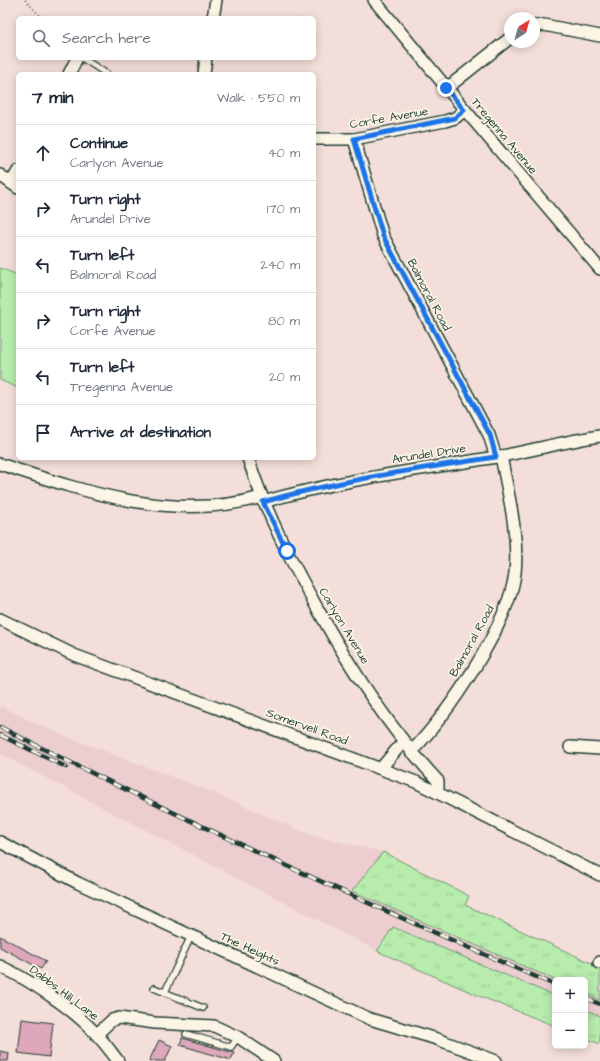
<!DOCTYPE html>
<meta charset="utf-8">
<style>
body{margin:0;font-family:"Architects Daughter",sans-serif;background:#f2f2f3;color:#1f2937}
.controls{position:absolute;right:12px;bottom:12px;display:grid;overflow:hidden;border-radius:6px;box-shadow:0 2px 10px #0003}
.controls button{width:36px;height:36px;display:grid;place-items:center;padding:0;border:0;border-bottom:1px solid #e0e1e3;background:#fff;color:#1f2937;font:20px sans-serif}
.compass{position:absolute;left:504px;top:12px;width:36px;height:36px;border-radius:50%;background:#fff;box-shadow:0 2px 10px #0003;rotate:37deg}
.stop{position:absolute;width:12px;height:12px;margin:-9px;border:3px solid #1a73e8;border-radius:50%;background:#fff}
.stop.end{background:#1a73e8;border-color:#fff;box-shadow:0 1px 4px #0008}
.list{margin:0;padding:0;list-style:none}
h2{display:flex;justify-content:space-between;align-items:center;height:52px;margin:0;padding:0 16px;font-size:17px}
h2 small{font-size:13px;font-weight:400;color:#747a83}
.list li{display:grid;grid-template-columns:26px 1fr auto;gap:12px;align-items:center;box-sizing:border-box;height:56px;padding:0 16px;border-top:1px solid #e0e1e3}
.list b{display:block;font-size:15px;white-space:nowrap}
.list p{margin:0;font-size:13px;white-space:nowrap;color:#747a83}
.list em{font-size:13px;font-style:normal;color:#747a83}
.icon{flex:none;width:22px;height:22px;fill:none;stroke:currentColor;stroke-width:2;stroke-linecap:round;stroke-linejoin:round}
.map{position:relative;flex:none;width:600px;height:1061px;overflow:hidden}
.search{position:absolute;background:#fff;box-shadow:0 2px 10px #0003;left:16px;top:16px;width:300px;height:44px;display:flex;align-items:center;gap:10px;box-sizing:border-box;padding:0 14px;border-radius:6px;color:#747a83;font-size:15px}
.panel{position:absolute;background:#fff;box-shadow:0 2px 10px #0003;left:16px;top:72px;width:300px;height:388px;border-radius:6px}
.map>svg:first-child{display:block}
.built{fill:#edced0}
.grass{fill:url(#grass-tufts);stroke:#6b9470}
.pitch{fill:#b7ecad;stroke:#6b9470}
.building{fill:#dea7bc;stroke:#1f3d34}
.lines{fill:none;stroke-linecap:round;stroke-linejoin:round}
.lane-casing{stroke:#1f3d34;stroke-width:8}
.street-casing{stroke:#1f3d34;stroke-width:14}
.path{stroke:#1f3d34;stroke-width:1.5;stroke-dasharray:1 3;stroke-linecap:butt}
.lane{stroke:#fcf5e5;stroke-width:5.5}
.street{stroke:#fcf5e5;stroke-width:11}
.rail-casing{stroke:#1f3d34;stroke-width:4.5}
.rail{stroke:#fcf5e5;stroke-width:3;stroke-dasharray:9;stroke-linecap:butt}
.route{stroke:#1a73e8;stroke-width:5}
.labels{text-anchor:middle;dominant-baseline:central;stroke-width:3.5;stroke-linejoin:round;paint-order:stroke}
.street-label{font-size:12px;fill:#1f3d34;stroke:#fcf5e5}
</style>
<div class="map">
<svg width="600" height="1061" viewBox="0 0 600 1061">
<defs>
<pattern id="grass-tufts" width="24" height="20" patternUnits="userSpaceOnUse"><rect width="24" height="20" fill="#b7ecad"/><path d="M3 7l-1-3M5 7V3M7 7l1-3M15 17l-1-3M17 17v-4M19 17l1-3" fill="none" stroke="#9dcb95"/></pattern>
</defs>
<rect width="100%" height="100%" fill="#f3ded9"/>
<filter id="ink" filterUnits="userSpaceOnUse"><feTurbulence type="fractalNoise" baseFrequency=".025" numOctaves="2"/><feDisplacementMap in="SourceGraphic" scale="8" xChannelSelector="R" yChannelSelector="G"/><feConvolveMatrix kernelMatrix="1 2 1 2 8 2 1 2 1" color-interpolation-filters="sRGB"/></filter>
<g filter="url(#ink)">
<path class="built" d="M0,706L50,730L217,794L310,835L383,852L469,896L465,905L600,967V1044L585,1038V980H555V1026L477,995L377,951L0,754Z"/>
<g class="grass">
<path d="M383,852L469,896L465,905L600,967V1000L585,993V980H555L352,891Z"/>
<path d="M393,927L555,996V1026L477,995L377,951Z"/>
<path d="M585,1009L600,1016V1044L585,1038Z"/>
</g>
<path class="pitch" d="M0,268L18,275V388L0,380Z"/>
<g class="building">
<path d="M0,936L46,961L41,969L0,947Z"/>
<path d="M22,1019L53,1023L49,1057L18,1053Z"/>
<path d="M182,1038L234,1053L231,1060L180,1045Z"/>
<path d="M159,1040L172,1046L165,1061H149Z"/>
<path d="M0,1051L9,1053L8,1061H0Z"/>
</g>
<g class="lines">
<g class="lane-casing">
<g id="lane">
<path d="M82,58L107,74"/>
<path d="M154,988L203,1008"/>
<path d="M165,992L191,936"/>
<path d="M186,1034L231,1047L238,1037"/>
</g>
</g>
<g class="street-casing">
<g id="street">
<path d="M374,0L465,110L600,269"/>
<path d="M213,18L216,0"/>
<path d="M534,26L544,25L600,36"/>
<path d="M69,74L77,58"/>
<path d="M204,74L206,58"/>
<path d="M447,88L510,38"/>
<path d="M314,139H354L445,121L455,118L465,110"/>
<path d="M354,139L383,236L489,435L496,457"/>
<path d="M0,175L18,188"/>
<path d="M11,183L18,171"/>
<path d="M248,458C266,514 292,563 321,615C354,674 391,731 438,781V793"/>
<path d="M0,464C82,491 174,523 261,497"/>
<path d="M263,502C339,480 418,470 496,457C531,451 565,441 600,436"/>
<path d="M0,619L74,655L416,782L600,875"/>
<path d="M570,747L600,749"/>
<path d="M411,752C448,714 509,625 515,573C519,534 508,493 501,456"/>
<path d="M381,768L403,742"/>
<path d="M0,842L78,883L370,1019L437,1039L496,1061"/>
<path d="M599,963L600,962"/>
<path d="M0,966C31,981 74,1009 97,1035C105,1043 111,1052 118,1061"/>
<path d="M97,1034L112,1020L119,1018L155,1023L214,1026L238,1037L274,1061"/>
</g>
</g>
<path class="path" d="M25,0L42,18"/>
<use href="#lane" class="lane"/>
<use href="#street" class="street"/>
<g class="rail-casing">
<g id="rail">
<path d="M0,727C182,820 367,904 555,985"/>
<path d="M0,735L66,767"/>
<path d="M585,998L600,1004"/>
</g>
</g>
<use href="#rail" class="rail"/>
</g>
</g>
<g class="lines" filter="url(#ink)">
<path class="route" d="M287,551L263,502C339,480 418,469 496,457L490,435L383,236L354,139L455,118L464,110L446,88"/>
</g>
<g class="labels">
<g class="street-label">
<text transform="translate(389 118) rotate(-10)">Corfe Avenue</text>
<text transform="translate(504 136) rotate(50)">Tregenna Avenue</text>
<text transform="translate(429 295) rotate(62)">Balmoral Road</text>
<text transform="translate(429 454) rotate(-9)">Arundel Drive</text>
<text transform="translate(344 626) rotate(59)">Carlyon Avenue</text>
<text transform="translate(472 641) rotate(-61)">Balmoral Road</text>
<text transform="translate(307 727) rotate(20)">Somervell Road</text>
<text transform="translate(250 949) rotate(25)">The Heights</text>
<text transform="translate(64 993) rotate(37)">Dabbs Hill Lane</text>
</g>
</g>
</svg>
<div class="controls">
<button>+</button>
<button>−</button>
</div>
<svg class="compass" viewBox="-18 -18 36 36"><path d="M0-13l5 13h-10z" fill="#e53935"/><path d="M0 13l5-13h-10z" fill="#747a83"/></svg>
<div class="stop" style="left:287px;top:551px"></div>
<div class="stop end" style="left:446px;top:88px"></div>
<div class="search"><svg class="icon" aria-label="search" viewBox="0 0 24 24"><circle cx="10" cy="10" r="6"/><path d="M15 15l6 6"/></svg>Search here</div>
<section class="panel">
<h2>7 min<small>Walk · 550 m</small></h2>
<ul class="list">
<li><svg class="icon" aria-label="ahead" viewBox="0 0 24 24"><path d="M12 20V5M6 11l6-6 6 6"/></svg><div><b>Continue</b><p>Carlyon Avenue</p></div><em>40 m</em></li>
<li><svg class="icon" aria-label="right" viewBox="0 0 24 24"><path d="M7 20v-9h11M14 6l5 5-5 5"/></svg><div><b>Turn right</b><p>Arundel Drive</p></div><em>170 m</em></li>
<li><svg class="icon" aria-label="left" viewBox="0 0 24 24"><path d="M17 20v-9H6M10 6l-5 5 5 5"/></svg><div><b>Turn left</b><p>Balmoral Road</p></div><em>240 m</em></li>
<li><svg class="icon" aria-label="right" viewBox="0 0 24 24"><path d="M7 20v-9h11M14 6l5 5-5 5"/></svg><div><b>Turn right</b><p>Corfe Avenue</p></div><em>80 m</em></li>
<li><svg class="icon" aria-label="left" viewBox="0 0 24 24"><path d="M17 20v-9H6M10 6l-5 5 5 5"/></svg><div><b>Turn left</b><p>Tregenna Avenue</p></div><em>20 m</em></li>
<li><svg class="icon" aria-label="arrive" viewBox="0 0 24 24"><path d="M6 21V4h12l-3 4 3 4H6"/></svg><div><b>Arrive at destination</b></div></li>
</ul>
</section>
</div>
